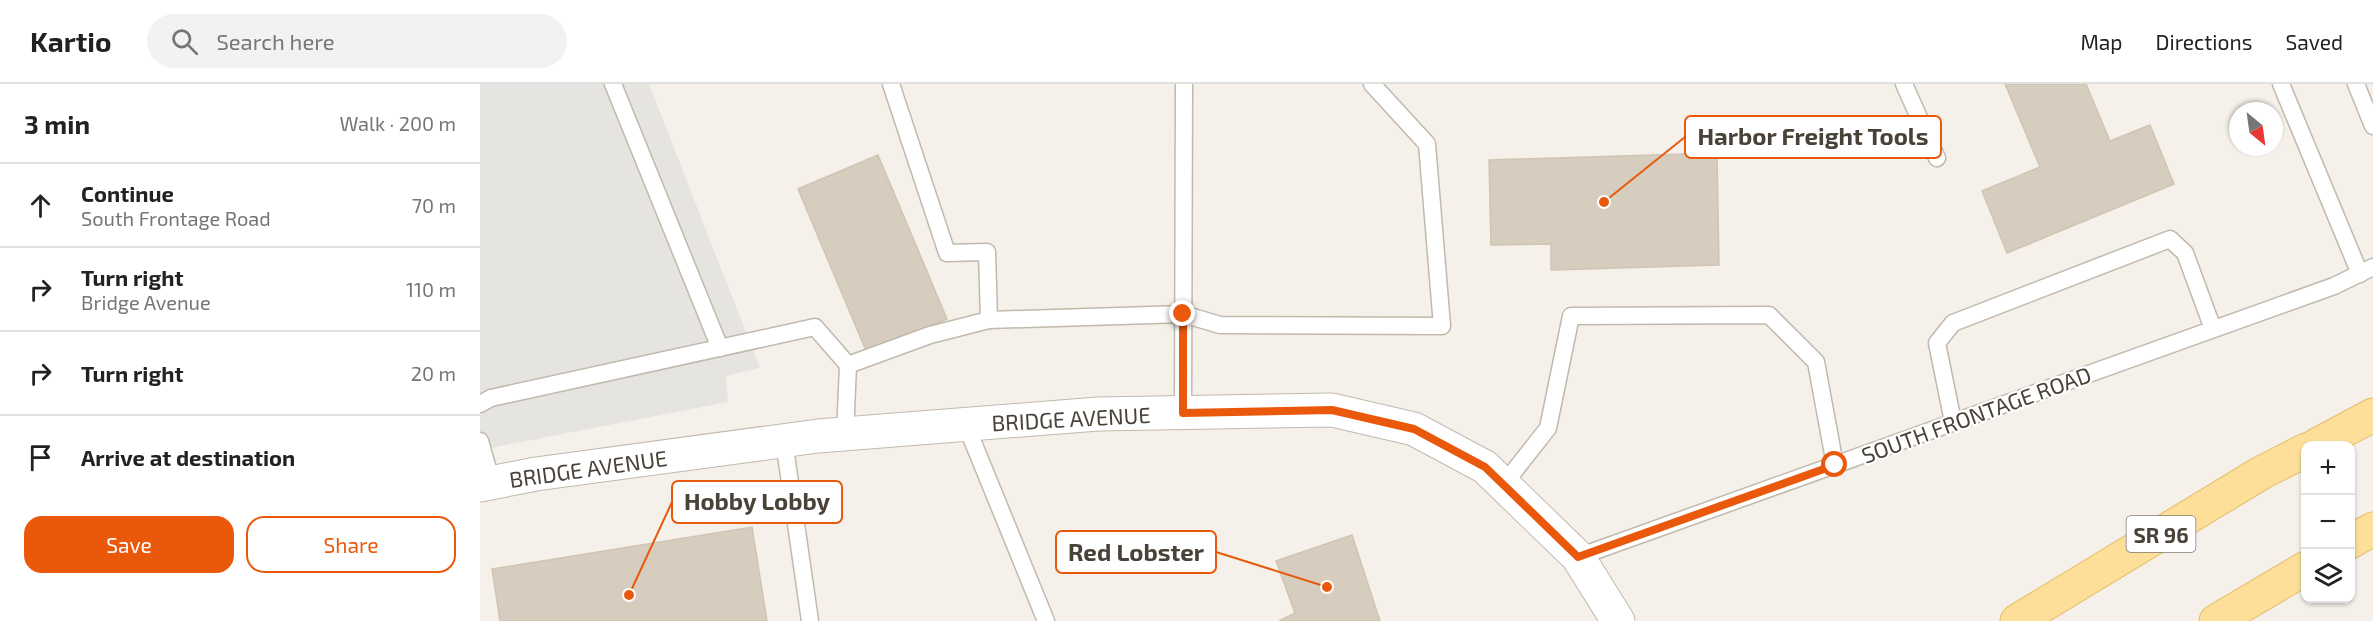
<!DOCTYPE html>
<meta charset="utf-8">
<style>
body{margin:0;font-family:"Exo 2",sans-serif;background:#f2f2f2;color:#222}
.controls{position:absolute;right:18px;bottom:18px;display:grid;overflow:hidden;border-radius:12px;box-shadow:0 2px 4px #0004}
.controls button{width:54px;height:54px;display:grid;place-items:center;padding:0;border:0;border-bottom:2px solid #e0e0e0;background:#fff;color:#222;font:30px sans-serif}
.compass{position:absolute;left:1749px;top:18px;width:54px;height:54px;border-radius:50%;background:#fff;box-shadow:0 2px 4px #0004;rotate:151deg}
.stop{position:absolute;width:18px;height:18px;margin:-14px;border:4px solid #ea580c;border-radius:50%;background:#fff}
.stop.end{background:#ea580c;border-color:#fff;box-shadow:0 2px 6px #0008}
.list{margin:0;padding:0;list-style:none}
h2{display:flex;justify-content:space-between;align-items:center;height:78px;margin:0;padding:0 24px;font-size:26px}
h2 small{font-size:20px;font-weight:400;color:#767676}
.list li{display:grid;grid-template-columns:39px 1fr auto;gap:18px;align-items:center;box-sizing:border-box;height:84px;padding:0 24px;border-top:2px solid #e0e0e0}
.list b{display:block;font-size:22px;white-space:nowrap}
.list p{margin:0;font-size:20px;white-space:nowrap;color:#767676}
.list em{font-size:20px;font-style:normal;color:#767676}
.actions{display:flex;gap:12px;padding:18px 24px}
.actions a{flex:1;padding:14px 0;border:2px solid #ea580c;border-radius:18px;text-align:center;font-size:21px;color:#ea580c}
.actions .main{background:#ea580c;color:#fff}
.icon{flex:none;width:33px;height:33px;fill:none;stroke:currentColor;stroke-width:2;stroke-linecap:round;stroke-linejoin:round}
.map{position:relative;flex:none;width:1893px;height:537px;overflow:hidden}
header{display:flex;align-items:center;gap:36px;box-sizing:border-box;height:84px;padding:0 30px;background:#fff;border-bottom:2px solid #e0e0e0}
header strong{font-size:28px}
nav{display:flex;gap:33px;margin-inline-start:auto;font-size:21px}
.search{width:420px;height:54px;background:#f2f2f2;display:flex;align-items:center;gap:15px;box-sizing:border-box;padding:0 21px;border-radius:33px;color:#767676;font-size:22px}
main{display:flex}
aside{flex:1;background:#fff}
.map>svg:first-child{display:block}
.parking{fill:#e6e4e1}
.building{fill:#d6cdbf;stroke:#d1c4b2;stroke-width:1.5}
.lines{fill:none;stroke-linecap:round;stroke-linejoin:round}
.service-casing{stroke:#c0b9ac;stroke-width:19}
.tertiary-casing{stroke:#c0b9ac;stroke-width:35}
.primary-casing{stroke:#e4bc69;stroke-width:35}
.service{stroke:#fff;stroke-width:16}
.tertiary{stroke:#fff;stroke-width:33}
.primary{stroke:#fedf9a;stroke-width:33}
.route{stroke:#ea580c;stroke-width:8}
.labels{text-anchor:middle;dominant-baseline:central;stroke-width:4.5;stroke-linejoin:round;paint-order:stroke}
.shield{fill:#fff;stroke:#807b74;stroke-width:1.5}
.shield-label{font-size:21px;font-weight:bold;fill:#494238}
.street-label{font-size:22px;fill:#494238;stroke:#fff}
.leader{fill:none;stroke:#e8590c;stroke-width:2}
.callout-dot{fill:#e8590c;stroke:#fff;stroke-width:2}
.callout{fill:#fff;stroke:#e8590c;stroke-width:2}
.callout-label{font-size:24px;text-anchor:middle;font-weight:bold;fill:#494238}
</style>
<header>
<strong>Kartio</strong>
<div class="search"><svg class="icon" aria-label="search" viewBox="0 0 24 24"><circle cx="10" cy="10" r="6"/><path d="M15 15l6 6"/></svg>Search here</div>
<nav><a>Map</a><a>Directions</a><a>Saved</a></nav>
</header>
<main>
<aside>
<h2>3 min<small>Walk · 200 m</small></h2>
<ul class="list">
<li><svg class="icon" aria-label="ahead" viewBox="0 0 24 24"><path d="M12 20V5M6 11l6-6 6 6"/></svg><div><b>Continue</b><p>South Frontage Road</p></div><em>70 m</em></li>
<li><svg class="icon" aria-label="right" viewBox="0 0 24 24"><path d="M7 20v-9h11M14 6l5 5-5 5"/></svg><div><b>Turn right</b><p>Bridge Avenue</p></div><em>110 m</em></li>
<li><svg class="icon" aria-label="right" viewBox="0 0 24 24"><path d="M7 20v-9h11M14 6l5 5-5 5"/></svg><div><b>Turn right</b></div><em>20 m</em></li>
<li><svg class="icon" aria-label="arrive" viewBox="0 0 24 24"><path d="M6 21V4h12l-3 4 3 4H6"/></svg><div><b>Arrive at destination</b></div></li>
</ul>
<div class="actions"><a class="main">Save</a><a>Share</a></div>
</aside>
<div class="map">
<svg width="1893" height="537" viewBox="0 0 1893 537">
<rect width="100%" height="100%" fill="#f5f1ea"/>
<path class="parking" d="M0,0H169L280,284L246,292L248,318L0,366Z"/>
<g class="building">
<path d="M1525,0H1606L1630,57L1670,41L1694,100L1527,169L1502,107L1560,83Z"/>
<path d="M1237,69L1239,181L1071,186V160L1011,161L1009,76Z"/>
<path d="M398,71L467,235L387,269L318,105Z"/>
<path d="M272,443L287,537H20L12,485Z"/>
<path d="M872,451L900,537H799L815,529L796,477Z"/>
</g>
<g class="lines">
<g class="service-casing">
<g id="service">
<path d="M133,0L240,264"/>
<path d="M411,0L467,169L507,168L509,236"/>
<path d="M1424,0L1457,74"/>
<path d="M1801,0L1880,190"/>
<path d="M1876,0L1893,42"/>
<path d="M368,281L450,251L509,236L703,230L740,241L962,242L947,60L892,0"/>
<path d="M0,320L11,314L335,243L368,281L365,350"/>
<path d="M703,329L704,0"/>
<path d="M1473,338L1457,259L1473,239L1690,155L1705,169L1733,245"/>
<path d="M486,341L566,537"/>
<path d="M0,357L12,399"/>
<path d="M304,357L330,537"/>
<path d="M1024,400L1068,344L1091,232L1289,231L1336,278L1355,381"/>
<path d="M1098,473L1854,202L1893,183"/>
</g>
</g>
<g class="tertiary-casing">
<path id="tertiary" d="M0,401L56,390L338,352L618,330L852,326L934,345L1005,383L1098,473L1138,537"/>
</g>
<g class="primary-casing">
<g id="primary">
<path d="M1835,362L1893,331"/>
<path d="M1870,458L1893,445"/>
<path d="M1537,537L1781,389L1826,366"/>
<path d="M1736,537L1826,484"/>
</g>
</g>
<use href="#service" class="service"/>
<use href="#tertiary" class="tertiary"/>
<use href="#primary" class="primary"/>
</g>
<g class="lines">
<path class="route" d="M703,230V329L852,326L934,345L1005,383L1098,473L1355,381"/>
</g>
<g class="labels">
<rect class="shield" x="1646.5" y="432" width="69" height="36" rx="4.5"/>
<g class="shield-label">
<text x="1681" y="450">SR 96</text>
</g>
<g class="street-label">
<text transform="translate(1496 330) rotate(-20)">SOUTH FRONTAGE ROAD</text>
<text transform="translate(591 334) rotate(-3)">BRIDGE AVENUE</text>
<text transform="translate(108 384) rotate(-8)">BRIDGE AVENUE</text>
</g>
</g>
<path class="leader" d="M1124 118L1205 53M149 511L192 418M847 503L736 468"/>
<g class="callout-dot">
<circle cx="1124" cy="118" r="6"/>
<circle cx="149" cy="511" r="6"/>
<circle cx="847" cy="503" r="6"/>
</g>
<g class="callout">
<rect x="1205" y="32" width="256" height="42" rx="6"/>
<rect x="192" y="397" width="170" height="42" rx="6"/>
<rect x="576" y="447" width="160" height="42" rx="6"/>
</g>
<g class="callout-label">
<text x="1333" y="61">Harbor Freight Tools</text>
<text x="277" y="426">Hobby Lobby</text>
<text x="656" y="477">Red Lobster</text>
</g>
</svg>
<div class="controls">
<button>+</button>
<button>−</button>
<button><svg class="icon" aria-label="layers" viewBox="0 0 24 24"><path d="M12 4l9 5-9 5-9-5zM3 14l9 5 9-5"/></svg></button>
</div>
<svg class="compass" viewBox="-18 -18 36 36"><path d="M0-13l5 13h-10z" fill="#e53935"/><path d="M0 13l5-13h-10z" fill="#767676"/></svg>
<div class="stop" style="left:1355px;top:381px"></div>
<div class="stop end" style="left:703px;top:230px"></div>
</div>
</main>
